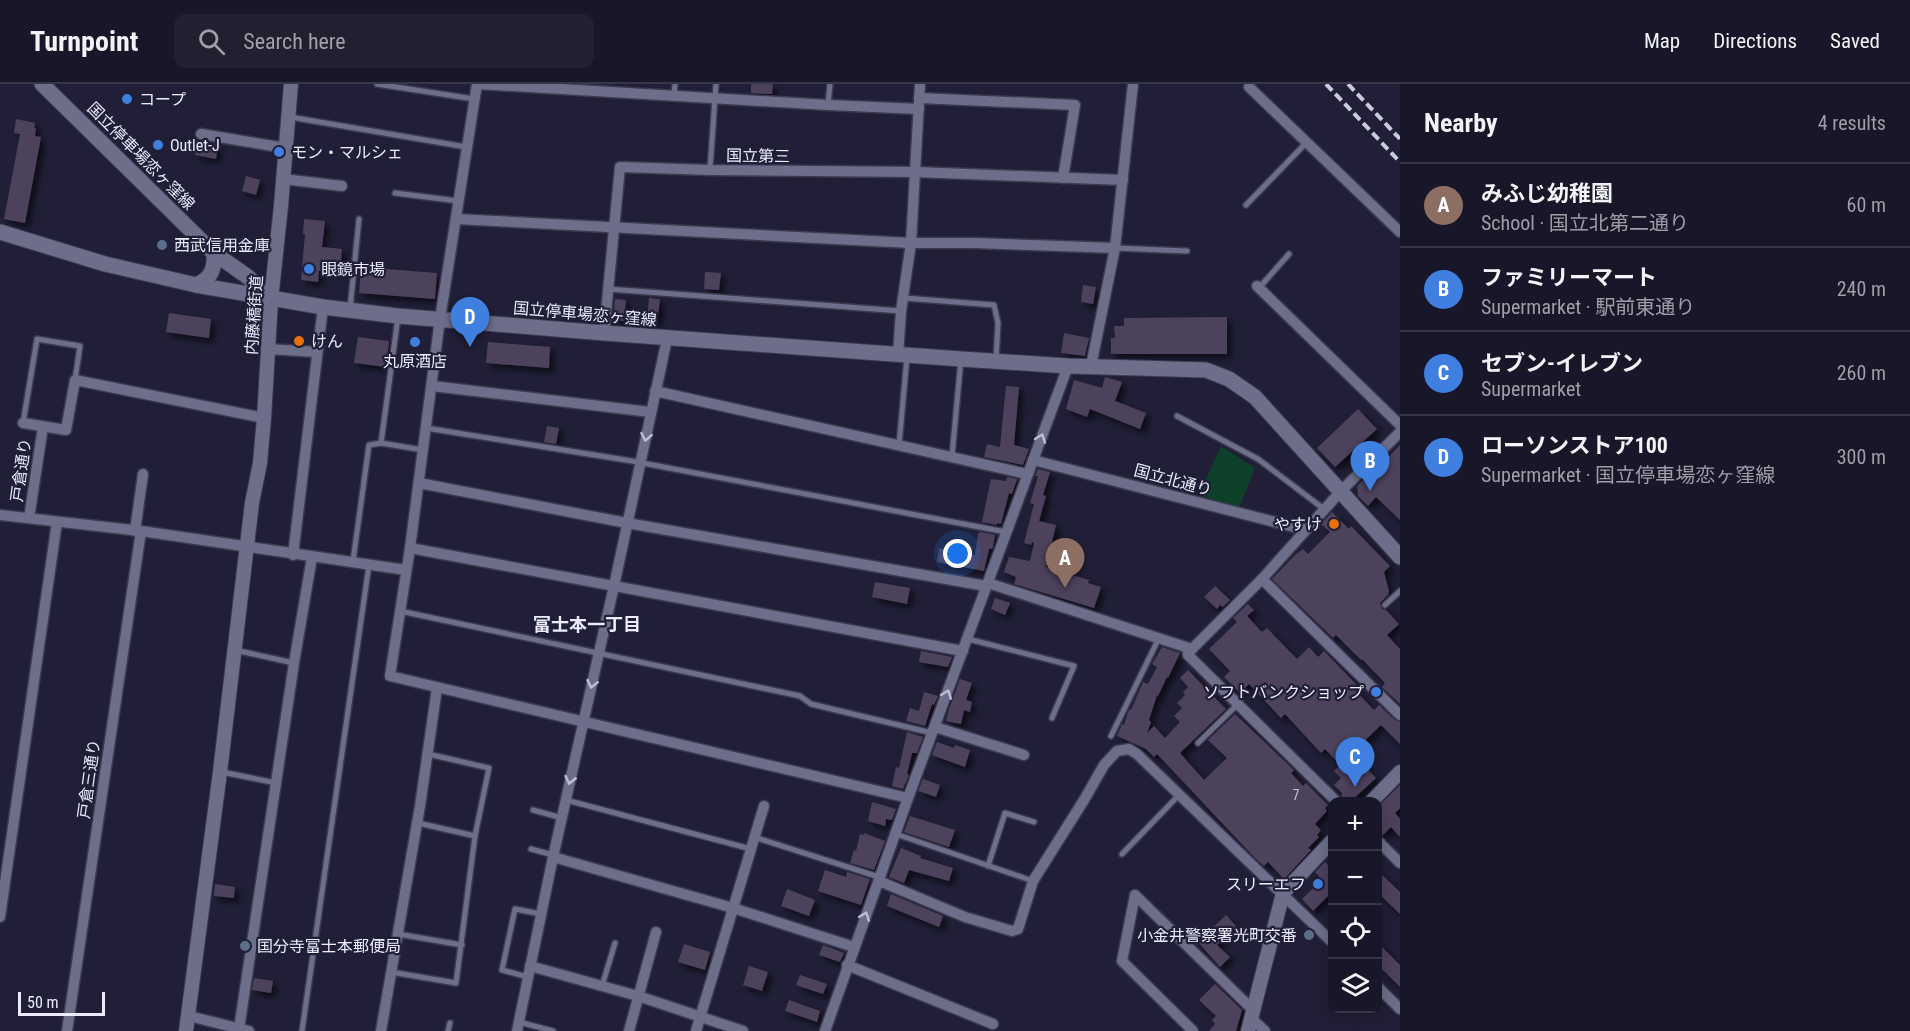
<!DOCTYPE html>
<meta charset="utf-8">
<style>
body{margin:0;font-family:"Roboto Condensed","Noto Sans JP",sans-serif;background:#212031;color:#f1f3f6}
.controls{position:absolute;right:18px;bottom:18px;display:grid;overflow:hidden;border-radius:12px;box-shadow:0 3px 15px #0003}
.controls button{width:54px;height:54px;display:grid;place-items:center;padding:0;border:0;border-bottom:2px solid #363646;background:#181729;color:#f1f3f6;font:30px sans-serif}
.scale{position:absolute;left:18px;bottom:15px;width:87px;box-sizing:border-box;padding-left:6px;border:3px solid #ebebfc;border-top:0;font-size:16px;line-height:21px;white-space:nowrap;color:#ebebfc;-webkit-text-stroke:4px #201f37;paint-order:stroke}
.you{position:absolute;left:958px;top:470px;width:21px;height:21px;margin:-15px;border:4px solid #fff;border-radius:50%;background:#1a73e8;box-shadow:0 0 0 9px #1a73e833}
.badge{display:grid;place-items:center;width:39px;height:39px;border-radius:50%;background:#c6bc3c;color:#fff;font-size:20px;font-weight:700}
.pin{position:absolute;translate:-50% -50px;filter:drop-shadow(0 2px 3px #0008)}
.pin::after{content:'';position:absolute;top:32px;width:21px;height:18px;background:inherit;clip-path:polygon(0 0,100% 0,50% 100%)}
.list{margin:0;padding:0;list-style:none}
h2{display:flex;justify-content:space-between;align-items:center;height:78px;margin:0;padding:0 24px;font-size:26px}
h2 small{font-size:20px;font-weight:400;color:#9f9fa8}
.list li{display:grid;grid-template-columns:39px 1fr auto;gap:18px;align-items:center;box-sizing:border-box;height:84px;padding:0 24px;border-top:2px solid #363646}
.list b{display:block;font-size:22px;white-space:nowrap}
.list p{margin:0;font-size:20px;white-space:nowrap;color:#9f9fa8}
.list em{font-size:20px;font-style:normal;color:#9f9fa8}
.icon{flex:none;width:33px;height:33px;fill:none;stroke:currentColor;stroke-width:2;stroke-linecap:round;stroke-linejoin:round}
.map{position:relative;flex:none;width:1400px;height:947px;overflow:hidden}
header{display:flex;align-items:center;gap:36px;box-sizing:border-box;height:84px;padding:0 30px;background:#181729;border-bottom:2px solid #363646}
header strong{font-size:28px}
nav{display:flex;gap:33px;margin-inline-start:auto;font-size:21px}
.search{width:420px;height:54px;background:#212031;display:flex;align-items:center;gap:15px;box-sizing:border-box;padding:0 21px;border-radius:12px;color:#9f9fa8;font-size:22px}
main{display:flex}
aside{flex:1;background:#181729}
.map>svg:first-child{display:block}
.green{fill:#0d4028}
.building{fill:#4d425b;filter:url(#shadow)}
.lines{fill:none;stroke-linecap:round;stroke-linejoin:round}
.service-casing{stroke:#3c3a4e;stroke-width:8}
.minor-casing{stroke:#3c3a4e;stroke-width:13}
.tertiary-casing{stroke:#3c3a4e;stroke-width:16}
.secondary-casing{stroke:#3c3a4e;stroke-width:17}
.service{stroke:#6d6e8a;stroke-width:5}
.minor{stroke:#6d6e8a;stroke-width:10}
.tertiary{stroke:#6d6e8a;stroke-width:14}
.secondary{stroke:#6d6e8a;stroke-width:15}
.rail{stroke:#cbcbdd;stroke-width:4;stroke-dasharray:9 4.5;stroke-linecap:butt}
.oneway{stroke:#bfbfd4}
.shop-dot{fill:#3f7fe0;stroke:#201f37;stroke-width:2}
.service-dot{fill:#5c6f8a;stroke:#201f37;stroke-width:2}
.food-dot{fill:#e8710a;stroke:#201f37;stroke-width:2}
.labels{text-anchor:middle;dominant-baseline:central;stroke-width:4.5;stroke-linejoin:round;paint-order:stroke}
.number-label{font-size:14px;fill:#c4c1d4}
.poi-label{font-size:16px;fill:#ebebfc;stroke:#201f37;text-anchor:start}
.street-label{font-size:16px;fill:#ebebfc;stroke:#201f37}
.neighbourhood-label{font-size:18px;font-weight:bold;fill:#ebebfc;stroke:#201f37}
</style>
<header>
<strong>Turnpoint</strong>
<div class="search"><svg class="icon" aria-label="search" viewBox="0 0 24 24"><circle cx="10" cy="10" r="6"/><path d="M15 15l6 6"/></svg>Search here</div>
<nav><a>Map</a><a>Directions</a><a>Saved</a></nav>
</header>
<main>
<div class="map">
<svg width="1400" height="947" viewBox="0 0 1400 947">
<defs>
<filter id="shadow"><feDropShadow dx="4.5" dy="4.5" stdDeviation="3" flood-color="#0009"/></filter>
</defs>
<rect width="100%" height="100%" fill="#201f37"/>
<path class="green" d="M1221,362L1255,384L1239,424L1199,411Z"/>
<g class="building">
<path d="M751,0H773L772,10L751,9Z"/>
<path d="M16,35L35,39L34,44H36L35,52L41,53L25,139L4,135L20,50L14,49Z"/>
<path d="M198,56L218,61L216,75L195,71Z"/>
<path d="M246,92L260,96L256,111L242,107Z"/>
<path d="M304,135L325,137L322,163L342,165L340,188L319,187L318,198L301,196L305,150H303Z"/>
<path d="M361,183L437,189L435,215L359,209Z"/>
<path d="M705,188L721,189L719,206L704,205Z"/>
<path d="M1083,201L1096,203L1093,220L1081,218Z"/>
<path d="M649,214L660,215L657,239L647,238Z"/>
<path d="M615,215L626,216L624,237L613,236Z"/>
<path d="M169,229L211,235L209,254L166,248Z"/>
<path d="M1227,233V270H1111V254H1115L1114,242H1124V234Z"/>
<path d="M1064,249L1089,254L1085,272L1061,269Z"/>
<path d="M358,253L389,257L386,283L354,279Z"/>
<path d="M488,258L550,263L549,284L486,279Z"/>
<path d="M1105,293L1122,298L1115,317L1146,329L1140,345L1090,325L1087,333L1066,325L1074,296L1102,304Z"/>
<path d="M1006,302L1019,303L1014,361L1029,365L1023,381L984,373L987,360L1000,363Z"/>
<path d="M1358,325L1377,345L1335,383L1317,364Z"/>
<path d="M547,342L559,344L556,360L544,358Z"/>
<path d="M1400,361V436L1376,413L1368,422L1358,412L1357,402L1370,389L1372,390Z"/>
<path d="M1038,385L1050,388L1043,411L1046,412L1039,437L1056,441L1046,483L1089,496L1088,499L1101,503L1094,524L1014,500L1016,493L1004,488L1009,473L1030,477L1034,459L1032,458L1031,461L1024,459L1034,420L1030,419L1038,392H1035Z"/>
<path d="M1007,393L1017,395L1012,410L1009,409L1001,440L997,439V441L982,438L991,395L1006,397Z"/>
<path d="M1332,428L1349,445L1351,442L1390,482L1384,488L1389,507L1388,511L1380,519L1382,525L1386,526L1399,540L1387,551L1400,565V620L1382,603L1385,599L1362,575L1361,576L1336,551L1333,554L1272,495L1295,471L1303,465L1308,470L1330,448L1321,440Z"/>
<path d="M980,448L995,451L993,463L992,465H989L984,487L937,478L939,464L975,471L978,450Z"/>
<path d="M875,498L910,504L907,520L872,513Z"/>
<path d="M1215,502L1230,516L1223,523L1220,521L1217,525L1204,513Z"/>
<path d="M995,514L1010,519L1005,531L991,525Z"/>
<path d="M1248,520L1254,526L1247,532L1262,548L1267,544L1297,575L1309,563L1318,573L1324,567L1357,601L1353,604L1374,626L1379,621L1395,636L1400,638V660L1381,641L1352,669L1376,694L1351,717H1347L1341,711L1342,709L1334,701L1341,694L1334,687L1340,681L1325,665L1321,669L1285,630L1281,634L1249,600L1240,609L1224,593L1230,587L1209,565L1237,538L1233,534Z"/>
<path d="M1162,563L1180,569L1168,594L1167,593L1158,612L1157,611L1149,636L1151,638L1147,649L1154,642L1165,654L1180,638L1174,632L1182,624L1177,619L1185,611L1183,608L1188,603L1180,594L1188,586L1226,625L1180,669L1204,696L1227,674L1208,656L1235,630L1294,686L1291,689L1303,702L1306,699L1328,721L1325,724L1327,727L1315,740L1321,746L1317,751L1319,753L1308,764L1311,766L1284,795L1268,778L1264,782L1255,774L1157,670L1154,673L1146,665L1117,652L1122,640L1124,641L1128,628L1130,625L1131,626L1143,598L1148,600L1157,583L1152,580Z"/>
<path d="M921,567L952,573L948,583L919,578Z"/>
<path d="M960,595L972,599L966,616L972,618L970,628L964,626L961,640L946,637L949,625Z"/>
<path d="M924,608L938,612L934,621L932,620L925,642L906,637L910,624L919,627Z"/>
<path d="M907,648L923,653L917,669H912L908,686L907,690L909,691L903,705L892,702L896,683L899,684Z"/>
<path d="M937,658L954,664L955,661L970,666L965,683L932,671Z"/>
<path d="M923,695L940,701L936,713L918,707Z"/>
<path d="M1400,701V724L1395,729L1400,735V753L1391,743L1383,751L1377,750V724Z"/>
<path d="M872,718L896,725L892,736L886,735L885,742L868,737Z"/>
<path d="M910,732L955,746L949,763L904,748Z"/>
<path d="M864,749L885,757L874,786L850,779L854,766L856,767L860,750L864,751Z"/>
<path d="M901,764L921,772L920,774L953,784L949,797L909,786L904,799L889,793Z"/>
<path d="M1325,778L1332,786V808L1313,827L1302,815L1322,796L1315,788Z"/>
<path d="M825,786L846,793L847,788L870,795L861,821L818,807Z"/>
<path d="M1377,786L1400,808V830L1377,808Z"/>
<path d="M215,800L235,803L234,814L214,812Z"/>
<path d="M787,805L815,816L809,832L781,822Z"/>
<path d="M891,810L943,832L939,843L887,822Z"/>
<path d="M1226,831L1236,842L1217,861L1230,873L1220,883L1198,858Z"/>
<path d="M1377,858L1400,881V903L1377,880Z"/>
<path d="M684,860L710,868L705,886L678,878Z"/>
<path d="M823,861L844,869L840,878L819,871Z"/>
<path d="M749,882L768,888L762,907L743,901Z"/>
<path d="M800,891L827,900L823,910L796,901Z"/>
<path d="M254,894L273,897L271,909L252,906Z"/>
<path d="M1215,900L1242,926L1236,947H1209L1215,940L1212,936L1216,932L1199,916Z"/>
<path d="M789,916L820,927L817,938L785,927Z"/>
</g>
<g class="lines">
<g class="service-casing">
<g id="service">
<path d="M377,0L474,15"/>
<path d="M674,11L675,0"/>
<path d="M828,21L830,0"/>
<path d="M290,33L466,63"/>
<path d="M710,85L716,0"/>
<path d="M395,109L458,117"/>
<path d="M1246,121L1307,58"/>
<path d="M1115,164L1187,167"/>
<path d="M1259,204L1289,170"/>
<path d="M608,205L901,227"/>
<path d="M904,214L994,221L998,239L996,276"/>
<path d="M350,225L359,135"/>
<path d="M1177,332L1258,375L1324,425"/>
<path d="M23,339L37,255L80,262L75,296"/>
<path d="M426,344L632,377L1006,448"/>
<path d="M381,359L398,233"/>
<path d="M899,361L907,273"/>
<path d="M952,372L961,275"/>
<path d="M353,477L369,361L381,359L423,366"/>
<path d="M1385,521L1400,507"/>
<path d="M400,527L800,612L811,620L932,649"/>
<path d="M968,555L1074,582L1052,634"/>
<path d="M235,566L294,579"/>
<path d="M1111,652L1159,554"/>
<path d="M1198,659L1238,620"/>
<path d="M222,688L276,699"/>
<path d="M566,716L751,765"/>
<path d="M533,726L562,734"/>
<path d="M418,739L475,752"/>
<path d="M896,750L1033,797"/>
<path d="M754,753L879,793"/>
<path d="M531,765L553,771"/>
<path d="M1122,770L1179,711"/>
<path d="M988,782L1005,729L1034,738"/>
<path d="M398,850L462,861"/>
<path d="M391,888L456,899L475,752L489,684L428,670"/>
<path d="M528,893L502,886L515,825L541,830"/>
<path d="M602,902L615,859"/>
<path d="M519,938L553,947"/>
<path d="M302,947L369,481"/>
<path d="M448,947L450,939"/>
</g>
</g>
<g class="minor-casing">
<g id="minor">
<path d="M477,0L440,235L410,464L390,592L908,714"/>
<path d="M478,0L828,21L919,25"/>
<path d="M1249,3L1400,148"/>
<path d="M919,14L1075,21L1063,94"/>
<path d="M201,50L285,64"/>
<path d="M283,95L342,102"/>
<path d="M456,135L911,159H974L1115,164"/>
<path d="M1257,202L1400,341"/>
<path d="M604,249L620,83L710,86L916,88L1123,96"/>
<path d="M268,265L317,268"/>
<path d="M898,271L901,227L911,159L920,0"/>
<path d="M1091,282L1115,164L1133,0"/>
<path d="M432,302L650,328"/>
<path d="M655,307L1027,390"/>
<path d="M23,339L66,346L75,296L264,334"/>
<path d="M1033,376L1306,446"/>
<path d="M419,399L627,439L986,502"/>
<path d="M0,431L141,447L406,486"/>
<path d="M29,434L43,343"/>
<path d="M135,447L143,390"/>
<path d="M410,464L963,567"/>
<path d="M293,471L323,223"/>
<path d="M1262,495L1400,631"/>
<path d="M988,499L1192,565"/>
<path d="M935,643L1024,671"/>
<path d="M1337,718L1188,571V569L1262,495L1341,407L1400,348"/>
<path d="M1378,757L1400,779"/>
<path d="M553,773L733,824L854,863"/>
<path d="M879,797L965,833L1012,847L1018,845L1033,797L1084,716L1104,681L1117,667L1129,665L1137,670L1332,858"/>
<path d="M0,833L57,438"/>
<path d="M847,881L993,940"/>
<path d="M530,882L638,912L743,947"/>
<path d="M1378,903L1400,925"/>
<path d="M189,932L249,947"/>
<path d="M1251,934L1265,947"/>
<path d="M239,945L294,579L312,473"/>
<path d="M67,947L141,447"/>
<path d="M381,947L420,722L437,604"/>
<path d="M517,947L553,773L614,502L667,255"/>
<path d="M629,947L656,848"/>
<path d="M696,947L764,722"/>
<path d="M825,947L908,714L1068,282"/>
<path d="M1193,947L1122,877L1135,811L1253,926"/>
</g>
</g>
<g class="tertiary-casing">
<g id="tertiary">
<path d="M1371,718L1400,688"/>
<path d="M186,947L220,688L252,419L260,379L264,334L271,216L281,122L291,0"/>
<path d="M1248,947L1283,809L1332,757"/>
</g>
</g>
<g class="secondary-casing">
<g id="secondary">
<path d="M42,0L214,169L248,193L271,216"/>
<path d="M0,148L105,180L196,201L323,223L398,232L604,249L961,275L1068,282L1206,286L1229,295L1255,313L1400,473"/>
<path d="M196,201C211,195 215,185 214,169"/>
</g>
</g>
<use href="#service" class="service"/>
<use href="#minor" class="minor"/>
<use href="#tertiary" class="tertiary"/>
<use href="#secondary" class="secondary"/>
<g class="rail">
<path d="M1326,0L1400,78"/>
<path d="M1348,0L1400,55"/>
</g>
</g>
<defs><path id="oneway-chevron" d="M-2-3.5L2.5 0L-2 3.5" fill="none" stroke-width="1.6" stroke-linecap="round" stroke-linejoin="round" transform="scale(1.5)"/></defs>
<g class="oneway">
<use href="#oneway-chevron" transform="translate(646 353) rotate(101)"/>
<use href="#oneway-chevron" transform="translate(1041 354) rotate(-70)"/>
<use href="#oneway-chevron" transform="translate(592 600) rotate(102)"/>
<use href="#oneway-chevron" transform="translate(947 610) rotate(-69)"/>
<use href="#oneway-chevron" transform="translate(570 696) rotate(103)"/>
<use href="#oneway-chevron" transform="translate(865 832) rotate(-69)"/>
</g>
<g class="shop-dot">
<circle cx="127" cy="15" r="6"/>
<circle cx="158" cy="61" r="6"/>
<circle cx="279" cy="68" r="6"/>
<circle cx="309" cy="185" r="6"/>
<circle cx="415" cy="258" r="6"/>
<circle cx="1376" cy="608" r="6"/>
<circle cx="1318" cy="800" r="6"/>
</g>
<g class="service-dot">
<circle cx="162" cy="161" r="6"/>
<circle cx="1309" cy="851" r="6"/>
<circle cx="245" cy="862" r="6"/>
</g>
<g class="food-dot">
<circle cx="299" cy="257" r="6"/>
<circle cx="1334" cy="440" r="6"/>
</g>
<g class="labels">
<g class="number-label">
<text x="1296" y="711">7</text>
</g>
<g class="poi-label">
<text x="139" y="15">コープ</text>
<text x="170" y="61">Outlet-J</text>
<text x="291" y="68">モン・マルシェ</text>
<text x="174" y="161">西武信用金庫</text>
<text x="321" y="185">眼鏡市場</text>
<text x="311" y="257">けん</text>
<text x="415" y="277" text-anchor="middle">丸原酒店</text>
<text x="1322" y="440" text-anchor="end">やすけ</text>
<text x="1364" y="608" text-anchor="end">ソフトバンクショップ</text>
<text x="1306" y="800" text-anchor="end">スリーエフ</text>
<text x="1297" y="851" text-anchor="end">小金井警察署光町交番</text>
<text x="257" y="862">国分寺富士本郵便局</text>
</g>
<g class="street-label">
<text transform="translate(141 72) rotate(45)">国立停車場恋ヶ窪線</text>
<text transform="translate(758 72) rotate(1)">国立第三</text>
<text transform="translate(585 230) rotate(5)">国立停車場恋ヶ窪線</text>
<text transform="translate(254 231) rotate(-86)">内藤橋街道</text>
<text transform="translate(21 386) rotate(-82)">戸倉通り</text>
<text transform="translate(1173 396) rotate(15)">国立北通り</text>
<text transform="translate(89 695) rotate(-82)">戸倉三通り</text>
</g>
<g class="neighbourhood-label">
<text x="587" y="540">富士本一丁目</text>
</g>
</g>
</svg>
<div class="controls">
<button>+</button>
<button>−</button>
<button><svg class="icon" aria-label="locate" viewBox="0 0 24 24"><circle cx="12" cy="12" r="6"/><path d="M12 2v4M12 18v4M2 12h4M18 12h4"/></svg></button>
<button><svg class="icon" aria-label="layers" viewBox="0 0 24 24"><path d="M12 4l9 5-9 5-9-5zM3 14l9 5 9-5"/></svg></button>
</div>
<div class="scale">50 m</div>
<div class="you"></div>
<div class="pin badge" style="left:1065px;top:504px;background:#8d6e63">A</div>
<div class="pin badge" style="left:1370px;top:407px;background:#3f7fe0">B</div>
<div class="pin badge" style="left:1355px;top:703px;background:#3f7fe0">C</div>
<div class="pin badge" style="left:470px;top:263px;background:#3f7fe0">D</div>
</div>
<aside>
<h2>Nearby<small>4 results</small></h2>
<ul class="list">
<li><span class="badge" style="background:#8d6e63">A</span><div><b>みふじ幼稚園</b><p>School · 国立北第二通り</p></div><em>60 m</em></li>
<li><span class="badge" style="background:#3f7fe0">B</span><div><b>ファミリーマート</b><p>Supermarket · 駅前東通り</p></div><em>240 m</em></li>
<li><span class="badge" style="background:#3f7fe0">C</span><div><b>セブン-イレブン</b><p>Supermarket</p></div><em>260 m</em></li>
<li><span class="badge" style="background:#3f7fe0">D</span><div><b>ローソンストア100</b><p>Supermarket · 国立停車場恋ヶ窪線</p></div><em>300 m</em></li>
</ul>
</aside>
</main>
